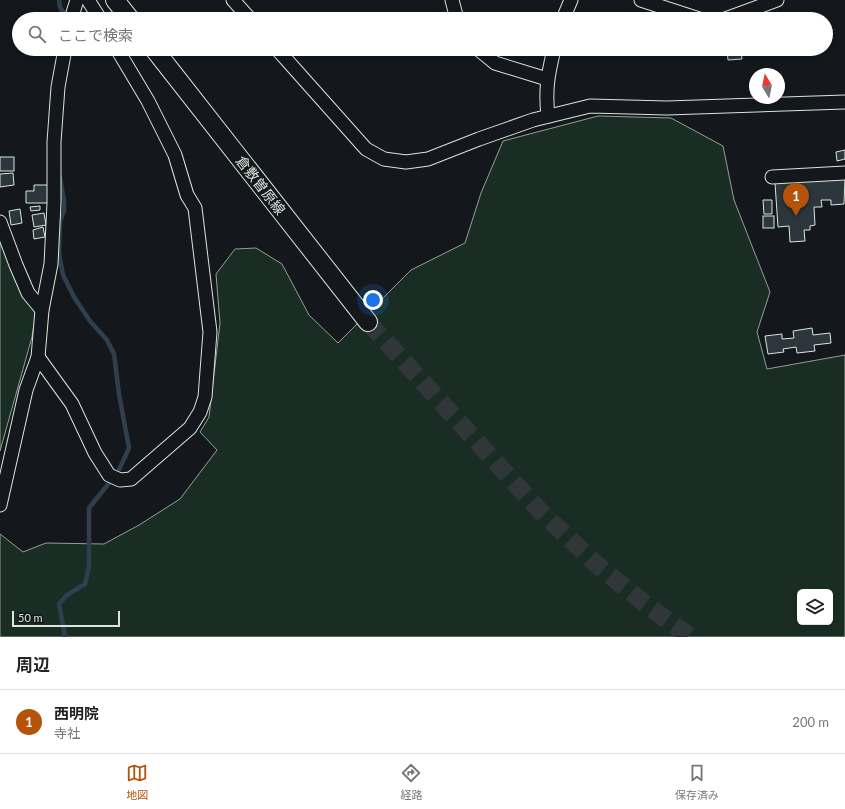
<!DOCTYPE html>
<html lang="ja">
<meta charset="utf-8">
<style>
body{margin:0;font-family:Lato,"Noto Sans JP",sans-serif;background:#f6f6f6;color:#222}
.controls{position:absolute;right:12px;bottom:12px;display:grid;overflow:hidden;border-radius:6px;box-shadow:0 2px 6px #0003}
.controls button{width:36px;height:36px;display:grid;place-items:center;padding:0;border:0;border-bottom:1px solid #e0e0e0;background:#fff;color:#222;font:20px sans-serif}
.compass{position:absolute;left:749px;top:68px;width:36px;height:36px;border-radius:50%;background:#fff;box-shadow:0 2px 6px #0003;rotate:350deg}
.scale{position:absolute;left:12px;bottom:10px;width:108px;box-sizing:border-box;padding-left:4px;border:2px solid #d8e6dc;border-top:0;font-size:11px;line-height:14px;white-space:nowrap;color:#d8e6dc;-webkit-text-stroke:3px #14181c;paint-order:stroke}
.you{position:absolute;left:373px;top:300px;width:14px;height:14px;margin:-10px;border:3px solid #fff;border-radius:50%;background:#1a73e8;box-shadow:0 0 0 6px #1a73e833}
.badge{display:grid;place-items:center;width:26px;height:26px;border-radius:50%;background:#b45309;color:#fff;font-size:13px;font-weight:700}
.pin{position:absolute;translate:-50% -33px;filter:drop-shadow(0 1px 2px #0008)}
.pin::after{content:'';position:absolute;top:21px;width:14px;height:12px;background:inherit;clip-path:polygon(0 0,100% 0,50% 100%)}
.list{margin:0;padding:0;list-style:none}
h2{display:flex;justify-content:space-between;align-items:center;height:52px;margin:0;padding:0 16px;font-size:17px}
h2 small{font-size:13px;font-weight:400;color:#767676}
.list li{display:grid;grid-template-columns:26px 1fr auto;gap:12px;align-items:center;box-sizing:border-box;height:64px;padding:0 16px;border-top:1px solid #e0e0e0}
.list b{display:block;font-size:15px;white-space:nowrap}
.list p{margin:0;font-size:13px;white-space:nowrap;color:#767676}
.list em{font-size:13px;font-style:normal;color:#767676}
.icon{flex:none;width:22px;height:22px;fill:none;stroke:currentColor;stroke-width:2;stroke-linecap:round;stroke-linejoin:round}
.map{position:relative;flex:none;width:845px;height:637px;overflow:hidden}
.search{position:absolute;background:#fff;box-shadow:0 2px 6px #0003;left:12px;right:12px;top:12px;height:44px;display:flex;align-items:center;gap:10px;box-sizing:border-box;padding:0 14px;border-radius:22px;color:#767676;font-size:15px}
.sheet{height:116px;background:#fff}
nav{display:flex;justify-content:space-around;align-items:center;box-sizing:border-box;height:56px;border-top:1px solid #e0e0e0;background:#fff;font-size:11px;color:#767676}
nav a{display:grid;justify-items:center;gap:2px}
nav .on{color:#b45309}
.map>svg:first-child{display:block}
.green{fill:#1a2d24;stroke:#939e99;fill-rule:evenodd}
.lines{fill:none;stroke-linecap:round;stroke-linejoin:round}
.stream{stroke:#2f3f4d;stroke-width:4.5}
.building{fill:#2c363c;stroke:#d8e6dc}
.secondary-tunnel{stroke:#313739;stroke-width:18;stroke-dasharray:18 9;stroke-linecap:butt}
.street-casing{stroke:#d8e6dc;stroke-width:15}
.secondary-casing{stroke:#d8e6dc;stroke-width:20}
.street{stroke:#14181c;stroke-width:13}
.secondary{stroke:#14181c;stroke-width:18}
.labels{text-anchor:middle;dominant-baseline:central;stroke-width:3;stroke-linejoin:round;paint-order:stroke}
.street-label{font-size:14px;fill:#d8e6dc;stroke:#14181c}
</style>
<div class="map">
<svg width="845" height="637" viewBox="0 0 845 637">
<rect width="100%" height="100%" fill="#14181c"/>
<g class="green">
<path d="M598,116L671,118L723,146L734,200L770,292L757,332L767,369L845,355V637H0V534L23,552L46,543L104,544L139,525L180,499L217,450L200,432L209,417L220,323L216,274L235,249L256,248L282,264L309,315L338,343L411,270L465,243L481,193L503,141ZM800,592H830V622H800Z"/>
<path d="M0,242L22,293L36,312L32,337L0,451Z"/>
</g>
<g class="lines">
<g class="stream">
<path d="M59,0L60,7L67,19"/>
<path d="M60,177L64,201V211L60,221L59,254L63,275L74,297L90,321L107,340L114,354L119,394L129,448L118,472L89,508V567L85,584L67,595L59,604L65,637"/>
</g>
</g>
<g class="building">
<path d="M741,49L742,59L728,60L727,50Z"/>
<path d="M845,150V159L837,161L836,152Z"/>
<rect x="0" y="157" width="14" height="14"/>
<path d="M13,173L14,185L0,187V174Z"/>
<path d="M845,178L844,204L831,205V200H821L822,207H814L815,225L810,226V230H804L805,241L790,242L789,226L778,227L775,183Z"/>
<path d="M34,185H48V203H26V191H34Z"/>
<path d="M763,200H772V214H764Z"/>
<path d="M40,206V210L31,211L30,207Z"/>
<path d="M20,209L22,223L11,225L9,211Z"/>
<path d="M44,213L46,225L34,227L32,215Z"/>
<rect x="763" y="216" width="11" height="12"/>
<path d="M43,227L45,237L34,239L33,230Z"/>
<path d="M812,328L813,335L830,333L831,343L814,345L815,351L797,353L796,347L783,349L784,352L768,354L765,336L782,334V339L794,338L793,331Z"/>
</g>
<g class="lines">
<path class="secondary-tunnel" d="M368,322L541,512L596,564L649,607L691,637"/>
<g class="street-casing">
<g id="street">
<path d="M88,0L100,19"/>
<path d="M233,0L250,19"/>
<path d="M452,0L457,19"/>
<path d="M641,0L699,19"/>
<path d="M71,19L77,0"/>
<path d="M563,19L571,0"/>
<path d="M725,19L777,0"/>
<path d="M277,49L366,149L384,159L406,162L428,159L479,139L533,120L590,106L667,108L845,102"/>
<path d="M478,49L495,63L547,79"/>
<path d="M548,116C545,89 548,75 554,49"/>
<path d="M772,177L845,173"/>
<path d="M0,222L16,265L28,293L42,310"/>
<path d="M38,357L72,404L95,453L109,475L120,480L131,479L190,428L200,412L205,397L210,332L195,208L187,195L175,155L148,101L117,49"/>
<path d="M0,505L26,390L38,357L42,310L51,264L54,203V142L58,87L65,49"/>
</g>
</g>
<g class="secondary-casing">
<g id="secondary">
<path d="M115,0L130,19"/>
<path d="M154,49L368,322"/>
</g>
</g>
<use href="#street" class="street"/>
<use href="#secondary" class="secondary"/>
</g>
<g class="labels">
<g class="street-label">
<text transform="translate(261 185) rotate(52)">倉敷曽原線</text>
</g>
</g>
</svg>
<div class="controls">
<button><svg class="icon" aria-label="layers" viewBox="0 0 24 24"><path d="M12 4l9 5-9 5-9-5zM3 14l9 5 9-5"/></svg></button>
</div>
<svg class="compass" viewBox="-18 -18 36 36"><path d="M0-13l5 13h-10z" fill="#e53935"/><path d="M0 13l5-13h-10z" fill="#767676"/></svg>
<div class="scale">50 m</div>
<div class="you"></div>
<div class="pin badge" style="left:796px;top:216px">1</div>
<div class="search"><svg class="icon" aria-label="search" viewBox="0 0 24 24"><circle cx="10" cy="10" r="6"/><path d="M15 15l6 6"/></svg>ここで検索</div>
</div>
<section class="sheet">
<h2>周辺<small></small></h2>
<ul class="list">
<li><span class="badge">1</span><div><b>西明院</b><p>寺社</p></div><em>200 m</em></li>
</ul>
</section>
<nav>
<a class="on"><svg class="icon" aria-label="map" viewBox="0 0 24 24"><path d="M3 6l6-2 6 2 6-2v14l-6 2-6-2-6 2zM9 4v14M15 6v14"/></svg>地図</a>
<a><svg class="icon" aria-label="directions" viewBox="0 0 24 24"><path d="M12 3l9 9-9 9-9-9zM9 14v-3h6M13 9l2 2-2 2"/></svg>経路</a>
<a><svg class="icon" aria-label="saved" viewBox="0 0 24 24"><path d="M7 4h10v16l-5-4-5 4z"/></svg>保存済み</a>
</nav>
